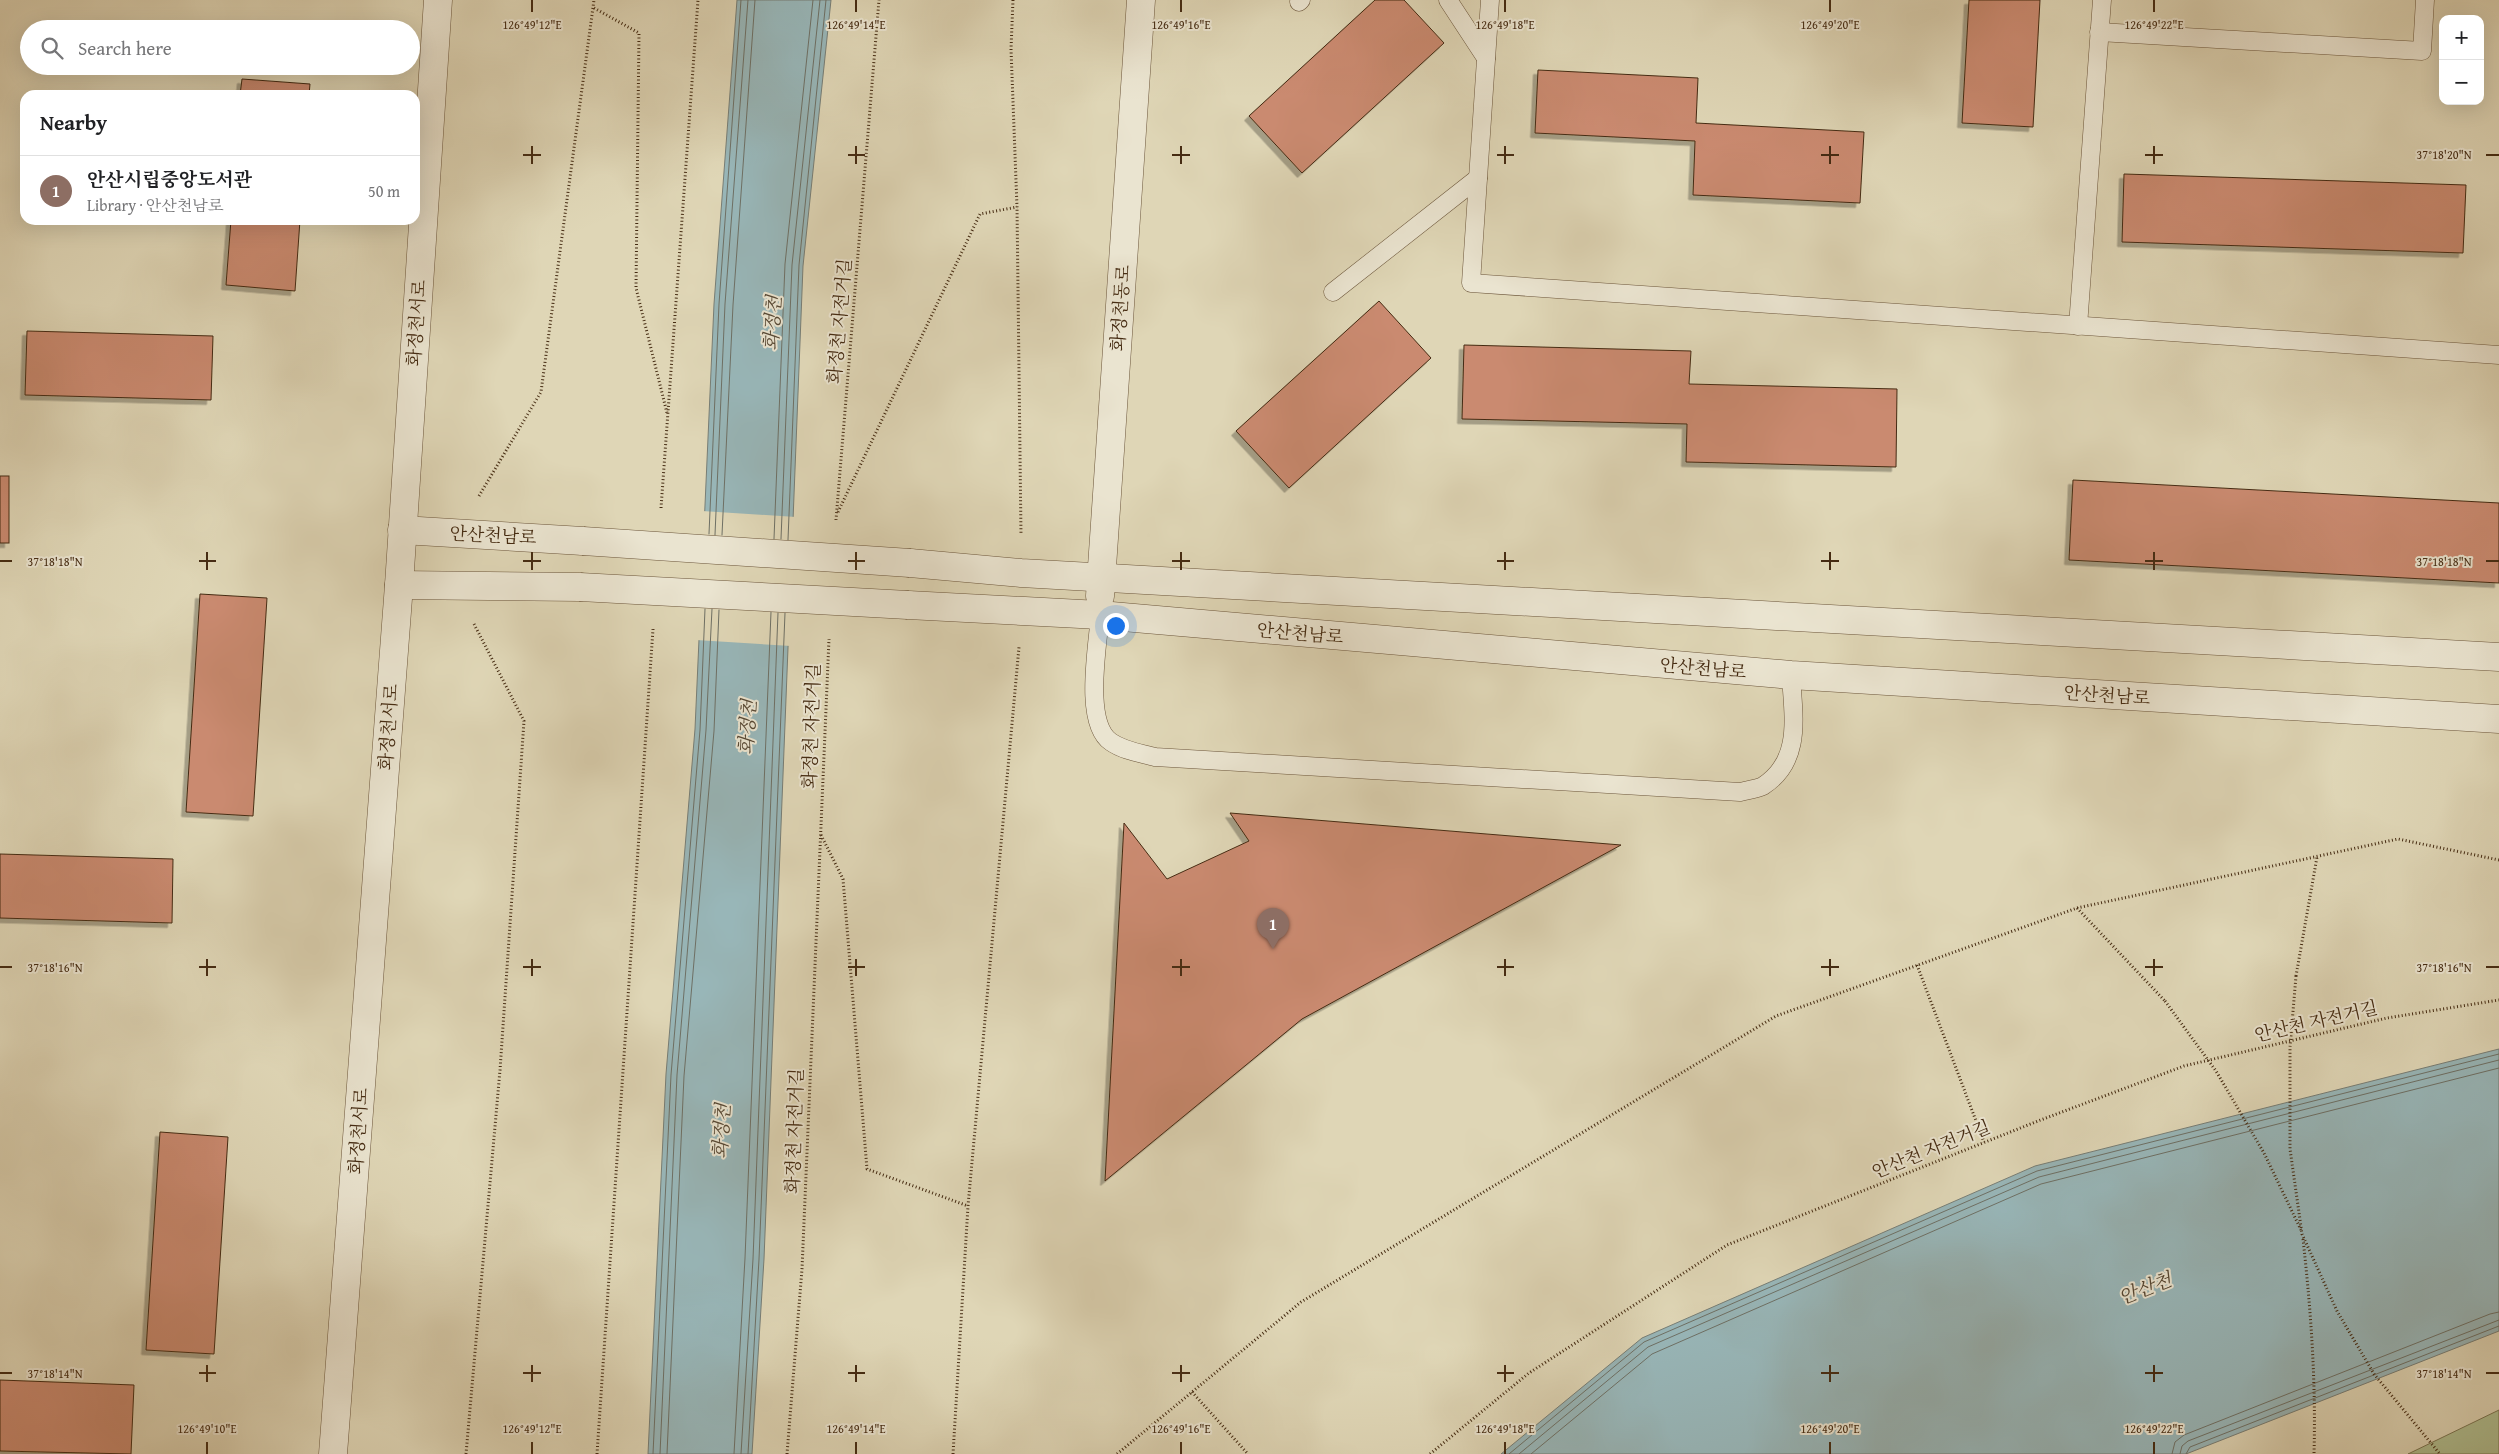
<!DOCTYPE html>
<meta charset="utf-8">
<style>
body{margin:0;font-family:"Gentium Book Plus","Noto Serif KR",serif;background:#f2f2f2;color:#202124}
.controls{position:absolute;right:15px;top:15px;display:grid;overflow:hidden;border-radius:10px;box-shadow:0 5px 20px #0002}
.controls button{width:45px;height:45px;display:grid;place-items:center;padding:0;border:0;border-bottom:1px solid #e0e0e0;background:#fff;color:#202124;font:25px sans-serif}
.you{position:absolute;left:1115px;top:625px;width:18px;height:18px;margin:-12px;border:4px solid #fff;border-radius:50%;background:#1a73e8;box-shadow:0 0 0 8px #1a73e833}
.badge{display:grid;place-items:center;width:32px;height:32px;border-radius:50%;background:#8f2418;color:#fff;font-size:16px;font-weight:700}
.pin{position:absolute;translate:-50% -41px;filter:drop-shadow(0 1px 2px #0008)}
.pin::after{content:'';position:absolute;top:26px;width:18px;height:15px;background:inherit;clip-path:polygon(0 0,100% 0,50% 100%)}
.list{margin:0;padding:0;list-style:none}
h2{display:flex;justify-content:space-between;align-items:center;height:65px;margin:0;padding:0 20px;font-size:21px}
h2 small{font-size:16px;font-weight:400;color:#757577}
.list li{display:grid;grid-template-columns:32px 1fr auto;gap:15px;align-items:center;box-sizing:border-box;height:70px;padding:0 20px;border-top:1px solid #e0e0e0}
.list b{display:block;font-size:19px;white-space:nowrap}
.list p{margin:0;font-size:16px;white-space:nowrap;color:#757577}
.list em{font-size:16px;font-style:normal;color:#757577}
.icon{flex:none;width:28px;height:28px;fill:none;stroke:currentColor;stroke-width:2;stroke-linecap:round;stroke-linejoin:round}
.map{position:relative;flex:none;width:2499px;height:1454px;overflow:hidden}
.search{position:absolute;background:#fff;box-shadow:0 5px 20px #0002;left:20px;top:20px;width:400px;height:55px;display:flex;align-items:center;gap:12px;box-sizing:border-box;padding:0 18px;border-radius:28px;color:#757577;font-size:19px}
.panel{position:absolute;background:#fff;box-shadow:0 5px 20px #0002;left:20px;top:90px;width:400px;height:135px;border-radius:15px}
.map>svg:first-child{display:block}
.green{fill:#afbe90;stroke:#7a7451}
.water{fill:#98b6b8;stroke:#777e76}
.pier{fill:#dfd6b6}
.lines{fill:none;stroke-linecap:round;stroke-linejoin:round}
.shore{stroke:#6e7065;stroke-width:1}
.building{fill:#ca8a70;stroke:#452b12;filter:url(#shadow)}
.service-casing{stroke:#6c563b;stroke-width:19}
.tertiary-casing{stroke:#6c563b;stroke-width:29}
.path{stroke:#452b12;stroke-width:3;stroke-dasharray:1 2.5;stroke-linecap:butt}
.service{stroke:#eae4d0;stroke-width:18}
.tertiary{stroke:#eae4d0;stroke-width:28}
.tertiary-bridge-casing{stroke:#6c563b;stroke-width:29;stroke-linecap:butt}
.path-bridge{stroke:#452b12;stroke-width:3;stroke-dasharray:1 2.5;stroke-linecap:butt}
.tertiary-bridge{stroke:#eae4d0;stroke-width:28}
.ticks{fill:none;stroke:#452b12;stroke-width:2}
.labels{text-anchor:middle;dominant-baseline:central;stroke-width:4;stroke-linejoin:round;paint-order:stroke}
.street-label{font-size:18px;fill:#452b12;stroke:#eae4d0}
.water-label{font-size:19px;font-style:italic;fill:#564733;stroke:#eae4d0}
.ticks-label{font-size:12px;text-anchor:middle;fill:#452b12;stroke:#eae4d0;stroke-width:4;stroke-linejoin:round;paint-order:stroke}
</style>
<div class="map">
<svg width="2499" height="1454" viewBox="0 0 2499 1454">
<defs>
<filter id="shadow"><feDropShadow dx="-4.5" dy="4.5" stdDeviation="0" flood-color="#0004"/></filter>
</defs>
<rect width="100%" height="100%" fill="#dfd6b6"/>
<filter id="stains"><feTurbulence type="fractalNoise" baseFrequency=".004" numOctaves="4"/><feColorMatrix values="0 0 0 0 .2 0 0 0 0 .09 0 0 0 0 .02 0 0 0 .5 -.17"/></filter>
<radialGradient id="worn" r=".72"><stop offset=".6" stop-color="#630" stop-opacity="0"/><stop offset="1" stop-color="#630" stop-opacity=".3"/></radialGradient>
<path class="green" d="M2499,1410V1454H2408Z"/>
<g class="water">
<path d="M737,0H831L803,266L764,1259L752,1454H648L666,1074L695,729L714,304Z"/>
<path d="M2499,1049V1331L2186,1454H1501L1642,1338L2035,1166Z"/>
</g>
<path class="pier" d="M702,511L796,517L791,646L696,640Z"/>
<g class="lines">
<g class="shore">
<path d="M709,534L719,304L741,0"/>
<path d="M715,535L725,304L748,0"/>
<path d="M722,535L733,305L755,0"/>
<path d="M774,539L785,264L813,0"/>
<path d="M781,539L792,265L820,0"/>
<path d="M788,540L799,265L826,0"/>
<path d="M653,1454L671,1075L700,730L705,609"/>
<path d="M660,1454L677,1075L706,730L712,609"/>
<path d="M667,1454L684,1076L714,731L719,610"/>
<path d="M734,1454L745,1258L771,612"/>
<path d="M741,1454L753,1259L778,613"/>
<path d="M748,1454L759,1259L785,613"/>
<path d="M1509,1454L1644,1342L2037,1171L2499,1054"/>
<path d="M1519,1454L1648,1347L2039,1177L2499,1060"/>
<path d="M1531,1454L1652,1354L2041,1184L2499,1068"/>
<path d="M2172,1454L2175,1442L2184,1435L2490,1314L2499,1312"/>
<path d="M2180,1454L2182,1446L2188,1441L2499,1320"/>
<path d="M2186,1454L2190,1447L2499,1326"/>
</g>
</g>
<g class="building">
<path d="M1375,0H1404L1444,43L1302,173L1249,116Z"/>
<path d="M1969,0H2040L2033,127L1962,123Z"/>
<path d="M1538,70L1698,78L1696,123L1864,132L1860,203L1693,195L1695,141L1535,133Z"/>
<path d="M242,79L310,84L309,95H240Z"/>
<path d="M2124,174L2466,185L2463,253L2122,242Z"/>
<path d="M231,220H300L295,291L226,285Z"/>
<path d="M1379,301L1431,358L1289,488L1236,431Z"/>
<path d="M27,331L213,336L211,400L25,395Z"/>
<path d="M1464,345L1691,351L1689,384L1897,389L1896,467L1686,462L1687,424L1462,419Z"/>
<rect x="0" y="476" width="9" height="67"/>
<path d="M2073,480L2499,503V583L2069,560Z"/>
<path d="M200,594L267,598L253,816L186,812Z"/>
<path d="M1230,813L1621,845L1302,1019L1105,1181L1124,823L1167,879L1249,841Z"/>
<path d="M0,854L173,859L172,923L0,918Z"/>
<path d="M160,1132L228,1137L214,1354L146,1350Z"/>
<path d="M0,1380L134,1385L131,1454L0,1451Z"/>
</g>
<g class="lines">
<g class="service-casing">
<g id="service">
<path d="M1448,0L1486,58"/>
<path d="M1490,0L1471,283L2499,355"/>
<path d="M1299,2L1301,0"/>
<path d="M2099,32L2422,51L2425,0"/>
<path d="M1333,292L1478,178"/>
<path d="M2078,326L2102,0"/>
<path d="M1100,615C1098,645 1083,723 1111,742C1124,751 1140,753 1155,757L1740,792C1747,790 1757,789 1763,786C1803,760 1793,715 1791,675"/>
</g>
</g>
<g class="tertiary-casing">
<g id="tertiary">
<path d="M402,530L583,541"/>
<path d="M910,563L1021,573L2499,657"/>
<path d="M399,585L580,587"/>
<path d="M1100,596L1141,0"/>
<path d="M908,605L1100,615L1791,675L2499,719"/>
<path d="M333,1454L399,585L438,0"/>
</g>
</g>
<g class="path">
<path d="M1013,0L1011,49L1017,207L1021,535"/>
<path d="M594,8L639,33L636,288L667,413"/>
<path d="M479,496L541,392L594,0"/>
<path d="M661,508L698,0"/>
<path d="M838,512L980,214L1017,207"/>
<path d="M836,520L879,0"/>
<path d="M821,835L843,879L867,1169L968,1206"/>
<path d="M2077,908L2165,1001"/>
<path d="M1917,965L1984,1142"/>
<path d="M2296,976L2317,857"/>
<path d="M1192,1392L1248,1454"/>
<path d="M466,1454L500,1070L524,721L474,624"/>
<path d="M597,1454L653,629"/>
<path d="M787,1454L802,1269L829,639"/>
<path d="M953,1454L968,1206L1019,647"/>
<path d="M1117,1454L1301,1302L1776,1016L2077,908L2398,839L2499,860"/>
<path d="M1430,1454L1529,1373L1727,1245L2038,1121L2184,1066L2387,1018L2499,1000"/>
</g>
<use href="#service" class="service"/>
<use href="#tertiary" class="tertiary"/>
<g class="tertiary-bridge-casing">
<g id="tertiary-bridge">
<path d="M583,541L910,563"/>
<path d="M580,587L908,605"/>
</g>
</g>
<g class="path-bridge">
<path d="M2296,976L2290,1047V1149L2302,1234L2337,1311L2374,1374L2440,1454"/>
<path d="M2165,1001L2216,1071L2264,1153L2301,1230"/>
<path d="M2303,1239C2311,1311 2316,1382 2314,1454"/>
</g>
<use href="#tertiary-bridge" class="tertiary-bridge"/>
</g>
<path class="ticks" d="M532,0V12M856,0V12M1181,0V12M1505,0V12M1830,0V12M2154,0V12M532,146V164M856,146V164M1181,146V164M1505,146V164M1830,146V164M2154,146V164M523,155H541M848,155H865M1172,155H1190M1497,155H1514M1821,155H1839M2145,155H2163M2486,155H2499M207,552V570M532,552V570M856,552V570M1181,552V570M1505,552V570M1830,552V570M2154,552V570M0,561H12M199,561H216M523,561H541M848,561H865M1172,561H1190M1497,561H1514M1821,561H1839M2145,561H2163M2486,561H2499M207,959V976M532,959V976M856,959V976M1181,959V976M1505,959V976M1830,959V976M2154,959V976M0,967H12M199,967H216M523,967H541M848,967H865M1172,967H1190M1497,967H1514M1821,967H1839M2145,967H2163M2486,967H2499M207,1365V1382M532,1365V1382M856,1365V1382M1181,1365V1382M1505,1365V1382M1830,1365V1382M2154,1365V1382M0,1373H12M199,1373H216M523,1373H541M848,1373H865M1172,1373H1190M1497,1373H1514M1821,1373H1839M2145,1373H2163M2486,1373H2499M207,1442V1454M532,1442V1454M856,1442V1454M1181,1442V1454M1505,1442V1454M1830,1442V1454M2154,1442V1454"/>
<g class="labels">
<g class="street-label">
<text transform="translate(1120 308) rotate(-86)">화정천동로</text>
<text transform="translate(839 321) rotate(-85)">화정천 자전거길</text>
<text transform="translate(416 323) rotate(-86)">화정천서로</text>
<text transform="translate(493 535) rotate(3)">안산천남로</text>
<text transform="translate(1300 633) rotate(5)">안산천남로</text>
<text transform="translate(1703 668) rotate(5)">안산천남로</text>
<text transform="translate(2107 695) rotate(4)">안산천남로</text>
<text transform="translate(811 726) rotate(-88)">화정천 자전거길</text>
<text transform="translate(388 727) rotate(-86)">화정천서로</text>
<text transform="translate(2316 1021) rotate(-13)">안산천 자전거길</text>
<text transform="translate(358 1131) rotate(-86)">화정천서로</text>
<text transform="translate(794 1131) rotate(-88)">화정천 자전거길</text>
<text transform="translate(1931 1149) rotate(-22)">안산천 자전거길</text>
</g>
<g class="water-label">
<text transform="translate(772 323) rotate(-86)">화정천</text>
<text transform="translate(747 727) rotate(-86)">화정천</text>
<text transform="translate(721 1131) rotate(-86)">화정천</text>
<text transform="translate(2145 1288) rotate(-21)">안산천</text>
</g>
</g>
<g class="ticks-label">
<text x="532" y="29">126°49'12"E</text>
<text x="856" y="29">126°49'14"E</text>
<text x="1181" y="29">126°49'16"E</text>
<text x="1505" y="29">126°49'18"E</text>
<text x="1830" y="29">126°49'20"E</text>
<text x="2154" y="29">126°49'22"E</text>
<text x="2444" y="159">37°18'20"N</text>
<text x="55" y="566">37°18'18"N</text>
<text x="2444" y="566">37°18'18"N</text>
<text x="55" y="972">37°18'16"N</text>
<text x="2444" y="972">37°18'16"N</text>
<text x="55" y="1378">37°18'14"N</text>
<text x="2444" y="1378">37°18'14"N</text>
<text x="207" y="1433">126°49'10"E</text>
<text x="532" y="1433">126°49'12"E</text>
<text x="856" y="1433">126°49'14"E</text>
<text x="1181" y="1433">126°49'16"E</text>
<text x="1505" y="1433">126°49'18"E</text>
<text x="1830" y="1433">126°49'20"E</text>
<text x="2154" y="1433">126°49'22"E</text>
</g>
<rect width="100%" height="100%" filter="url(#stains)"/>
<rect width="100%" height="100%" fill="url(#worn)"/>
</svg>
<div class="controls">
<button>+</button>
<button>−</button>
</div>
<div class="you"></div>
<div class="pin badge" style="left:1273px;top:949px;background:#8d6e63">1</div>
<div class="search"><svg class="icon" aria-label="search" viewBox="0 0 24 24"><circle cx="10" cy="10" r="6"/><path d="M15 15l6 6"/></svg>Search here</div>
<section class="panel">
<h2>Nearby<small></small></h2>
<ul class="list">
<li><span class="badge" style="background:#8d6e63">1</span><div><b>안산시립중앙도서관</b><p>Library · 안산천남로</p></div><em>50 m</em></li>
</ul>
</section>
</div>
